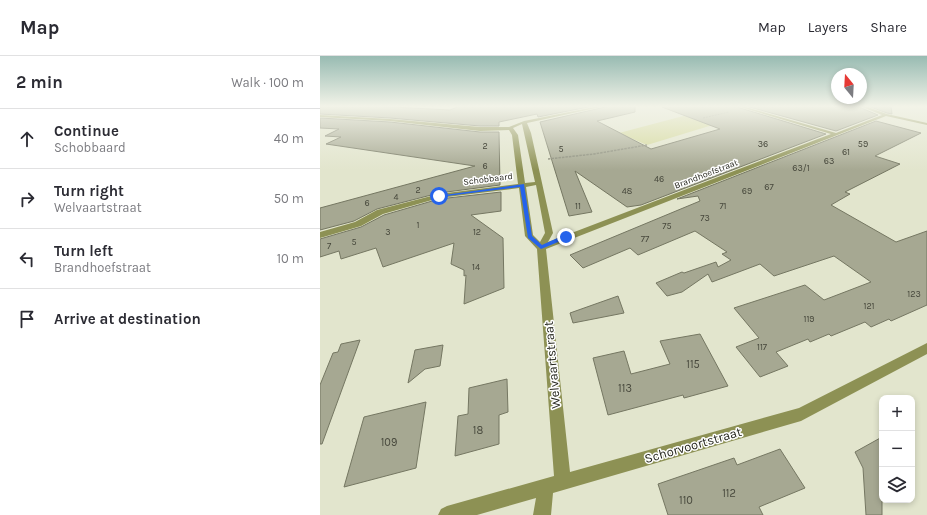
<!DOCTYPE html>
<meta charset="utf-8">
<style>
body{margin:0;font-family:Karla,sans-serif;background:#f2f2f3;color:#2b2b33}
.controls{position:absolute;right:12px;bottom:12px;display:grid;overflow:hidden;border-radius:8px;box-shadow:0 2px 6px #0003}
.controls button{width:36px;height:36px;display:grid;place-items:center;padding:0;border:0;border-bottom:1px solid #e1e1e2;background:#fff;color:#2b2b33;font:20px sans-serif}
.compass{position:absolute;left:511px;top:12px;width:36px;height:36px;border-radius:50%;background:#fff;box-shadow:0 2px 6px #0003;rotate:342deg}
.stop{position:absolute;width:12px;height:12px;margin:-9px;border:3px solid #2563eb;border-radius:50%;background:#fff}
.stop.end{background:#2563eb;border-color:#fff;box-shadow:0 1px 4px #0008}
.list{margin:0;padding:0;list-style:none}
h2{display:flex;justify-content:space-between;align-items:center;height:52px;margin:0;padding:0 16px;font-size:17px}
h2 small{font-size:13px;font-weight:400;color:#7c7c81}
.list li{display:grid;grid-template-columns:26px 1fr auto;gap:12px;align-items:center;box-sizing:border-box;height:60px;padding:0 16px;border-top:1px solid #e1e1e2}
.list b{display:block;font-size:15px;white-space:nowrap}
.list p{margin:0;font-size:13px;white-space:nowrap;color:#7c7c81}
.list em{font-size:13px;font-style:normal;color:#7c7c81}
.icon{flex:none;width:22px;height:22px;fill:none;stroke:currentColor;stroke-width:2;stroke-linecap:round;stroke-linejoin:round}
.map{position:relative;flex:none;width:607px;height:459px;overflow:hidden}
header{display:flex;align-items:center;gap:24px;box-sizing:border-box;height:56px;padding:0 20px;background:#fff;border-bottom:1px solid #e1e1e2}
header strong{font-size:19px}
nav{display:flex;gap:22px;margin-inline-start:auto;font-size:14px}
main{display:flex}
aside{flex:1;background:#fff}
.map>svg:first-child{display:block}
.green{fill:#d3d899}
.building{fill:#a6a892;stroke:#757762}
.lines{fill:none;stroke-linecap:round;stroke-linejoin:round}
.path-far1{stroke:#898b7a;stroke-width:1;stroke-dasharray:2 1;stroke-linecap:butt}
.path{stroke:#898b7a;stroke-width:1.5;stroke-dasharray:2.5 1;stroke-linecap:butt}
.street{fill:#8d9154;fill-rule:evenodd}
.route{fill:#2563eb}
.labels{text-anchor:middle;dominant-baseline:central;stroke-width:3;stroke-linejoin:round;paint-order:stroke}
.number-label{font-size:9px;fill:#47483c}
.far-street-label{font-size:9px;fill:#27281f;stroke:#fff}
.near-number-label{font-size:11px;fill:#47483c}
.near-street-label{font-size:13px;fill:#27281f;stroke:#fff}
</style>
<header>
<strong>Map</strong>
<nav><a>Map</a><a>Layers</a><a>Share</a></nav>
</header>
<main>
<aside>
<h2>2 min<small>Walk · 100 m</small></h2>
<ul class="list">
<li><svg class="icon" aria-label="ahead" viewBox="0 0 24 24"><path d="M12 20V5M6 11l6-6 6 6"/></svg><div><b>Continue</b><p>Schobbaard</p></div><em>40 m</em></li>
<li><svg class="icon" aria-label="right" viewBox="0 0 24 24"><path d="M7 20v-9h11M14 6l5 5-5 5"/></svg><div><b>Turn right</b><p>Welvaartstraat</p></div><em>50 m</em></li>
<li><svg class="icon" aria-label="left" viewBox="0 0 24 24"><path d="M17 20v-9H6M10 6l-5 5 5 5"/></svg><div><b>Turn left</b><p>Brandhoefstraat</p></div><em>10 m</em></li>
<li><svg class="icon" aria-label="arrive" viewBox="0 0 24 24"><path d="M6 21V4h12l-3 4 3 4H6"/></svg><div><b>Arrive at destination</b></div></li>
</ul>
</aside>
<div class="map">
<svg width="607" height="459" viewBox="0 0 607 459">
<rect width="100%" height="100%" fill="#e2e5cd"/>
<path class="green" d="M367,59L399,67L327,89L299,77Z"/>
<g class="building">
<path d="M0,50H55L130,54L140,50H273L218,61L217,58L179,66V70H160L70,62L0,58Z"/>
<path d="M286,50H315V56L277,65L331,93L400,73L342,51V50H416L417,51L506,78L321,149L307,151L255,115L272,156L249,160L220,66L285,51Z"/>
<path d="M426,50H539V51L558,59L516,75Z"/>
<path d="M548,50H571L572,58L567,57Z"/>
<path d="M0,62L70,66L160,76H179L180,129L119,137L57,153L34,165L0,174V152L155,110L6,88L21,81L5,80L19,73L0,72Z"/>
<path d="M556,65L601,77L555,100L580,108L525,136L530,138L511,149L576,186L607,175V249L571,265L569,263L551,271L545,266L511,280L509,278L490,286L488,283L456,296L468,310L440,321L416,291L439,282L414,252L485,229L504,244L551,226L514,200L454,220L440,208L392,226L388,218L362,236L347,240L336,227L362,216L364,217L396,206L398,211L411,204L402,198L407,196L375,175L318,199L310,192L263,212L250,199L380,145L378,140L357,143Z"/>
<path d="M181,136V155L151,159L183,182L184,232L144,248L146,219L144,220V214L131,208L134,187L63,211L56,192L21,203L19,195L0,201V183L41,171L64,159L119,143Z"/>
<path d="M298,240L304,257L253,267L250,257Z"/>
<path d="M380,278L408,330L364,342L363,339L288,359L273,302L304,295L311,318L350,308L340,285Z"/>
<path d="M40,284L2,388H0V329L13,297L18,296L21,288Z"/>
<path d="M123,289L120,310L105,313L88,327L95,294Z"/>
<path d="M187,323L188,356L179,359V388L135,400L138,360L148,358L149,332Z"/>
<path d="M106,346L96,412L24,431L44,361Z"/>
<path d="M562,381V459H546L543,412L535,396Z"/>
<path d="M460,393L485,432L439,451L443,459H348L338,428L414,402L417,409Z"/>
</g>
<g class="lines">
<path class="path-far1" d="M383,62L409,56"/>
<path class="path" d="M228,103L274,98L327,89"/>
<path class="street" d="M279,50H285L207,67L211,77L233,177L228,186L511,78L417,50H422L516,77L562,59L540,50H545L567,58L607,67V69L566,60L226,193L250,416L479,352L607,287V298L481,365L233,437L231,459H213L216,442L157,459H118L121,453L127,450L234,420L217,193L205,180L199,132L119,142L63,158L41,170L0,182V176L35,166L57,154L119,138L198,128L192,79L189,74L160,75L70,65L0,61V59L70,63L160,71H189L204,65ZM202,68L215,126L205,127L198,79L193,72ZM216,129L225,177L220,186L213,179L206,131Z"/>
</g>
<linearGradient id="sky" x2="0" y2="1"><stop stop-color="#98bbb2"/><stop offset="0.44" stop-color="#f2f3e8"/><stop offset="1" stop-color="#f2f3e8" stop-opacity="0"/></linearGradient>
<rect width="607" height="114" fill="url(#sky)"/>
<path class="route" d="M204,128L212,180L222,189L244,179H248V182L221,193L208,182L200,131L119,141L117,140Z"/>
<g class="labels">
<g class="number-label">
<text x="443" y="88">36</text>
<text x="543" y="88">59</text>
<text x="165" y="90">2</text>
<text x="241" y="93">5</text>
<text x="526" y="96">61</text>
<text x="509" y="105">63</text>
<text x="165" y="110">6</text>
<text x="481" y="112">63/1</text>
<text x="339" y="123">46</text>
<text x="449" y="131">67</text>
<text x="98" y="134">2</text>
<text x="307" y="135">48</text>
<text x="427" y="135">69</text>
<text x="76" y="141">4</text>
<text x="47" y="147">6</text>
<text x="258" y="150">11</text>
<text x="403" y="150">71</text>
<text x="385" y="162">73</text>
<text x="98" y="169">1</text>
<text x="347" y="170">75</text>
<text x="68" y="176">3</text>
<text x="157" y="176">12</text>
<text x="325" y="183">77</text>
<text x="34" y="186">5</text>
<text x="9" y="190">7</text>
<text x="156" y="211">14</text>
<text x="594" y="238">123</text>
<text x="549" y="250">121</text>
<text x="489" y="263">119</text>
<text x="442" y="291">117</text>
</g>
<g class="far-street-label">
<text transform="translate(386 118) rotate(-21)">Brandhoefstraat</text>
<text transform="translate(168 123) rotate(-7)">Schobbaard</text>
</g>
<g class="near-number-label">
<text x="373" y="308">115</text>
<text x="305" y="332">113</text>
<text x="158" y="374">18</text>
<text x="69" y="386">109</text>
<text x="409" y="437">112</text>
<text x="366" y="444">110</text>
</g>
<g class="near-street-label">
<text transform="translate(232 309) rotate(-95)">Welvaartstraat</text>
<text transform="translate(373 389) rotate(-16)">Schorvoortstraat</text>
</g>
</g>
</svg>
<div class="controls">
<button>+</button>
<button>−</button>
<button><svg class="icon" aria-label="layers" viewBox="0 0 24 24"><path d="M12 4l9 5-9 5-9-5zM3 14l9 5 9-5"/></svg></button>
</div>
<svg class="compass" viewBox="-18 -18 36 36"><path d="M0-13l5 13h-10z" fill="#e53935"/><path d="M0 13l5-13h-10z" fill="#7c7c81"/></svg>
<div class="stop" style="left:119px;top:140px"></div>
<div class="stop end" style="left:246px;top:181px"></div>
</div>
</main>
